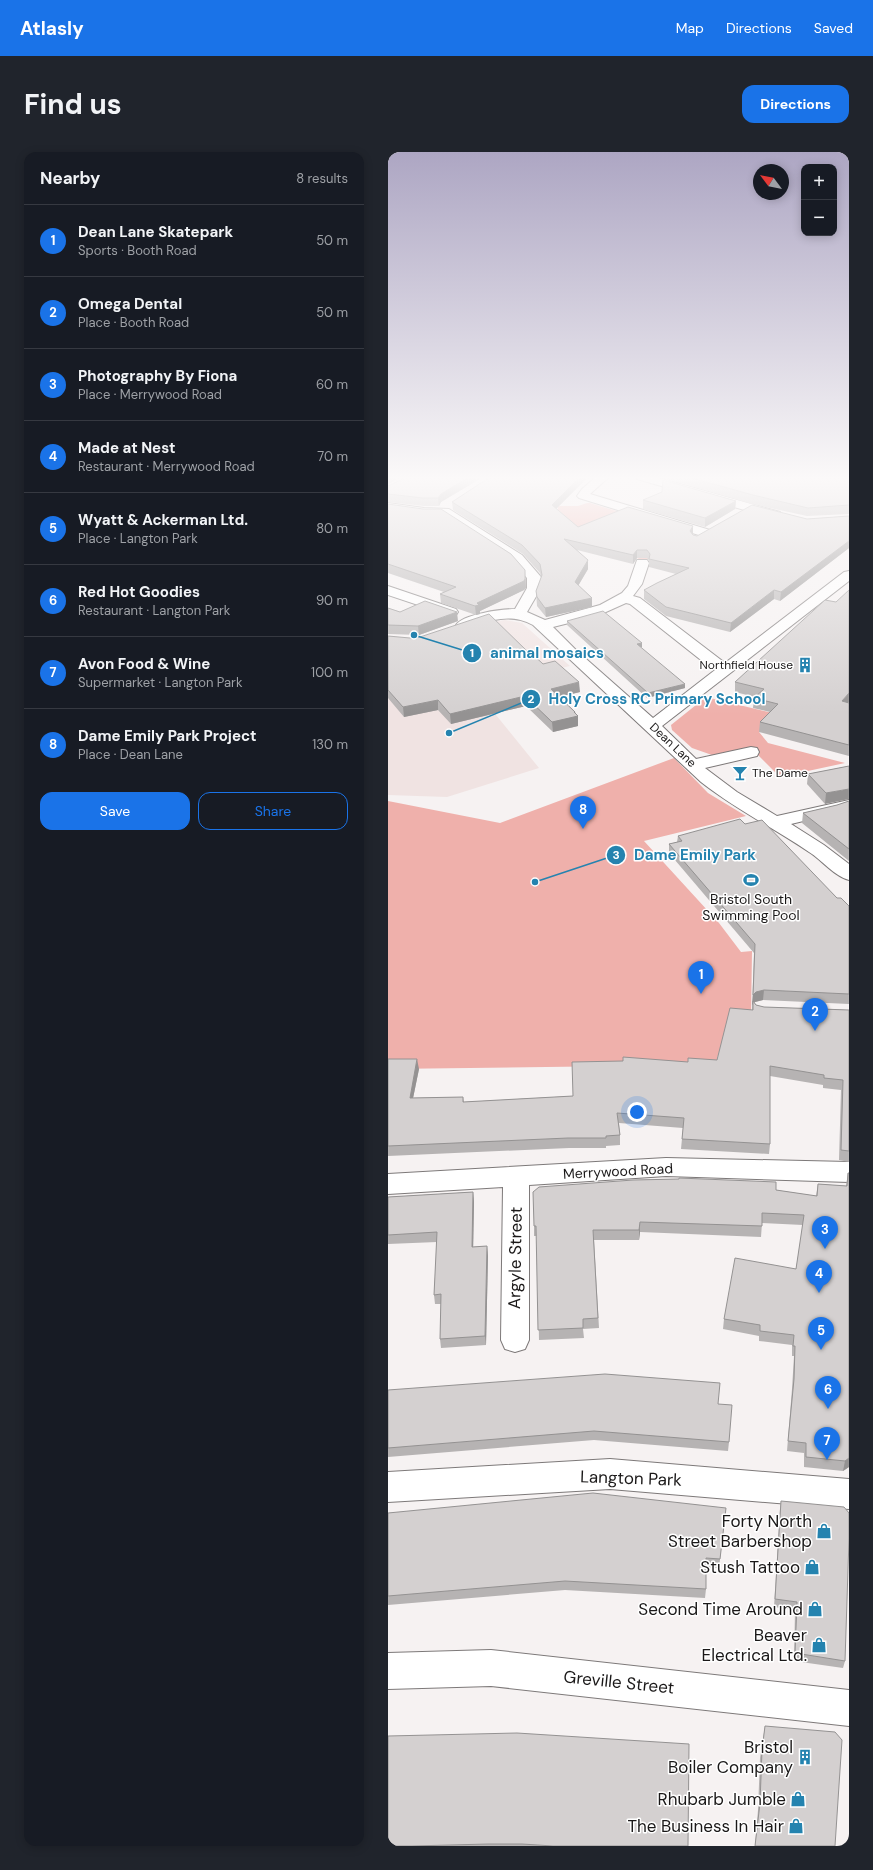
<!DOCTYPE html>
<meta charset="utf-8">
<style>
body{margin:0;font-family:"DM Sans",sans-serif;background:#20242c;color:#f1f3f6}
.controls{position:absolute;right:12px;top:12px;display:grid;overflow:hidden;border-radius:8px;box-shadow:0 2px 10px #0003}
.controls button{width:36px;height:36px;display:grid;place-items:center;padding:0;border:0;border-bottom:1px solid #363941;background:#171b24;color:#f1f3f6;font:20px sans-serif}
.compass{position:absolute;left:365px;top:12px;width:36px;height:36px;border-radius:50%;background:#171b24;box-shadow:0 2px 10px #0003;rotate:302deg}
.you{position:absolute;left:249px;top:960px;width:14px;height:14px;margin:-10px;border:3px solid #fff;border-radius:50%;background:#1a73e8;box-shadow:0 0 0 6px #1a73e833}
.badge{display:grid;place-items:center;width:26px;height:26px;border-radius:50%;background:#1a73e8;color:#fff;font-size:13px;font-weight:700}
.pin{position:absolute;translate:-50% -33px;filter:drop-shadow(0 1px 2px #0008)}
.pin::after{content:'';position:absolute;top:21px;width:14px;height:12px;background:inherit;clip-path:polygon(0 0,100% 0,50% 100%)}
.list{margin:0;padding:0;list-style:none}
h2{display:flex;justify-content:space-between;align-items:center;height:52px;margin:0;padding:0 16px;font-size:17px}
h2 small{font-size:13px;font-weight:400;color:#9ea1a6}
.list li{display:grid;grid-template-columns:26px 1fr auto;gap:12px;align-items:center;box-sizing:border-box;height:72px;padding:0 16px;border-top:1px solid #363941}
.list b{display:block;font-size:15px;white-space:nowrap}
.list p{margin:0;font-size:13px;white-space:nowrap;color:#9ea1a6}
.list em{font-size:13px;font-style:normal;color:#9ea1a6}
.actions{display:flex;gap:8px;padding:12px 16px}
.actions a{flex:1;padding:9px 0;border:1px solid #1a73e8;border-radius:12px;text-align:center;font-size:14px;color:#1a73e8}
.actions .main{background:#1a73e8;color:#fff}
.map{position:relative;flex:none;width:461px;height:1694px;overflow:hidden;border-radius:12px}
header{display:flex;align-items:center;gap:24px;box-sizing:border-box;height:56px;padding:0 20px;background:#1a73e8;color:#fff}
header strong{font-size:19px}
nav{display:flex;gap:22px;margin-inline-start:auto;font-size:14px}
.intro{display:flex;align-items:center;justify-content:space-between;box-sizing:border-box;height:96px;padding:0 24px}
h1{margin:0;font-size:28px}
.button{padding:10px 18px;border-radius:12px;background:#1a73e8;color:#fff;font-size:14px;font-weight:700}
main{display:flex;gap:24px;padding:0 24px}
aside{flex:1;background:#171b24;border-radius:12px;box-shadow:0 2px 10px #0003}
.map>svg:first-child{display:block}
.built{fill:#f0e3e2}
.green{fill:#efb0ab}
.lines{fill:none;stroke-linecap:round;stroke-linejoin:round}
.street-casing{stroke:#7d7979;stroke-width:2}
.street{fill:#fff;fill-rule:evenodd}
.wall{fill:#b6b3b3}
.shaded-wall{fill:#949292}
.building{fill:#d4d0d0;stroke:#949292}
.labels{text-anchor:middle;dominant-baseline:central;stroke-width:3;stroke-linejoin:round;paint-order:stroke}
.far-poi-label{font-size:12px;fill:#1a1818;stroke:#fff;text-anchor:end}
.far-street-label{font-size:12px;fill:#1a1818;stroke:#fff}
.poi-label{font-size:14px;fill:#1a1818;stroke:#fff}
.street-label{font-size:14px;fill:#1a1818;stroke:#fff}
.near-street-label{font-size:17px;fill:#1a1818;stroke:#fff}
.near-poi-label{font-size:17px;fill:#1a1818;stroke:#fff;text-anchor:end}
.leader{fill:none;stroke:#2483af;stroke-width:1.5}
.callout-dot{fill:#2483af;stroke:#fff;stroke-width:1.5}
.mark-label{font-size:12px;text-anchor:middle;font-weight:bold;fill:#fff}
.callout-label{font-size:15px;text-anchor:middle;font-weight:bold;fill:#2483af;stroke:#fff;stroke-width:3;stroke-linejoin:round;paint-order:stroke}
</style>
<header>
<strong>Atlasly</strong>
<nav><a>Map</a><a>Directions</a><a>Saved</a></nav>
</header>
<div class="intro"><h1>Find us</h1><a class="button">Directions</a></div>
<main>
<aside>
<h2>Nearby<small>8 results</small></h2>
<ul class="list">
<li><span class="badge">1</span><div><b>Dean Lane Skatepark</b><p>Sports · Booth Road</p></div><em>50 m</em></li>
<li><span class="badge">2</span><div><b>Omega Dental</b><p>Place · Booth Road</p></div><em>50 m</em></li>
<li><span class="badge">3</span><div><b>Photography By Fiona</b><p>Place · Merrywood Road</p></div><em>60 m</em></li>
<li><span class="badge">4</span><div><b>Made at Nest</b><p>Restaurant · Merrywood Road</p></div><em>70 m</em></li>
<li><span class="badge">5</span><div><b>Wyatt &amp; Ackerman Ltd.</b><p>Place · Langton Park</p></div><em>80 m</em></li>
<li><span class="badge">6</span><div><b>Red Hot Goodies</b><p>Restaurant · Langton Park</p></div><em>90 m</em></li>
<li><span class="badge">7</span><div><b>Avon Food &amp; Wine</b><p>Supermarket · Langton Park</p></div><em>100 m</em></li>
<li><span class="badge">8</span><div><b>Dame Emily Park Project</b><p>Place · Dean Lane</p></div><em>130 m</em></li>
</ul>
<div class="actions"><a class="main">Save</a><a>Share</a></div>
</aside>
<div class="map">
<svg width="461" height="1694" viewBox="0 0 461 1694">
<rect width="100%" height="100%" fill="#f6f2f2"/>
<path class="built" d="M117,468L134,471L182,514L87,537L151,616L59,645L0,643V546L105,470Z"/>
<g class="green">
<path d="M199,351H202L298,380C286,389 269,410 253,408L169,366L170,354H190Z"/>
<path d="M318,545L389,562L371,580L380,591L457,611L392,625L362,595L324,603L304,596L284,578L283,573Z"/>
<path d="M286,606L320,641L358,664L256,689L331,771L353,800L364,799L363,867L341,866L326,917L234,914L0,917V649L112,671Z"/>
</g>
<g class="lines">
<g class="street-casing">
<g id="street">
<path d="M208,325H221L202,342L322,378L324,381L322,384H314L191,346L189,344L194,337Z"/>
<path d="M247,325H267L392,360L394,363L392,366H384L249,327Z"/>
<path d="M0,351L36,356L61,357L134,403L153,425V436L139,460L157,468L212,453L234,441L240,434L249,408H259L261,411L254,432L245,444L252,446L337,511L456,420L461,419V429L274,574L308,607L363,595L369,596L371,600L369,604L317,616L349,640L389,664L461,648V658L403,672L436,693L461,712V728C446,724 434,708 421,700C386,676 347,657 313,630L145,473C127,463 110,466 91,472C84,475 78,478 70,476L68,473C75,462 114,457 127,457L139,436V426L124,409L54,364H36L0,359ZM238,451L242,452L323,516L327,518L265,566L188,498L165,475L209,464Z"/>
<path d="M0,434L68,457L70,460L68,463L63,464L0,443Z"/>
<path d="M278,1006L461,1010V1030L278,1024L141,1033V1188L137,1197L127,1200L117,1197L113,1188L115,1035L0,1042V1022Z"/>
<path d="M222,1307L461,1327V1357L222,1337L0,1350V1320Z"/>
<path d="M103,1498L461,1538V1574L103,1534L0,1537V1501Z"/>
</g>
</g>
<use href="#street" class="street"/>
</g>
<g class="wall">
<path d="M19,325H95L53,350L51,354H36L0,350V334Z"/>
<path d="M102,325H200L168,357L190,375L305,383L309,384L419,367L461,364V396L392,449L386,447L342,480L278,464L256,447V438L288,422L261,415V409L259,406H249L245,412L189,398L200,417L190,434L204,455L158,465L149,454L148,439L153,426L152,421L135,402L65,358L64,350Z"/>
<path d="M276,325H461V362L419,364L364,352L276,326Z"/>
<path d="M255,348L348,349L347,357L317,375L255,357Z"/>
<path d="M0,352L138,427V436L136,438L92,459V462L88,463L53,451L52,442L56,440L0,421Z"/>
<path d="M0,456L12,460L70,469L31,483L0,482Z"/>
<path d="M179,469L254,491V495H253L297,536L259,546L179,473Z"/>
<path d="M0,484L140,500L192,540L171,545L187,560L188,562L190,564V574L165,580L138,554L63,572L50,558L16,565L0,546Z"/>
<path d="M347,530L461,550L460,551H461V604L371,580L372,570L382,560L365,556L366,546L367,545L347,540Z"/>
<path d="M461,614L437,652L419,632L420,622Z"/>
<path d="M461,649V709L414,671L415,661L449,653Z"/>
<path d="M357,672L449,746L461,754V852L375,848L367,850H366L368,853L376,855L461,858V1010L451,1008L453,938L435,936V933L382,924V992L381,1002L293,997L295,976L231,971L232,983V993L218,994V996H181L0,1004V907L31,917L25,946L75,945L76,950L185,944L300,910L329,908L364,858L366,801L281,701V692L289,690L290,684Z"/>
<path d="M460,1021H461V1315L455,1319L416,1315V1301L399,1299L404,1237L406,1204H404V1193L371,1189V1184L335,1177L336,1167L408,1117L415,1073L374,1071L373,1085L252,1080L251,1088H206L211,1176L195,1177L196,1186L151,1188L149,1084H146V1074L388,1038L428,1044L430,1032L458,1034Z"/>
<path d="M85,1040L86,1050L85,1095L99,1094L100,1104L98,1193L53,1196L52,1187L53,1152H47L46,1143L49,1090L0,1092V1045Z"/>
<path d="M0,1238L330,1252L341,1290L340,1299L206,1288L0,1305Z"/>
<path d="M393,1349L457,1509L455,1516L406,1509L407,1458L386,1455L392,1357Z"/>
<path d="M338,1356L331,1416L318,1415V1437L317,1446L177,1438L0,1453V1361Z"/>
<path d="M377,1574L447,1694H367L370,1658L372,1606Z"/>
<path d="M0,1584L300,1694H0Z"/>
</g>
<g class="shaded-wall">
<path d="M0,325H15L0,332Z"/>
<path d="M81,325H95L53,350L51,354L50,346L53,342Z"/>
<path d="M192,325H200L164,361V353Z"/>
<path d="M348,349L347,357L317,375V366Z"/>
<path d="M305,374V383L302,388V379Z"/>
<path d="M461,389V396L392,449L393,440Z"/>
<path d="M249,398V406L245,412V403Z"/>
<path d="M200,408V417L187,439V430Z"/>
<path d="M137,418L138,436L136,438L92,459V462L88,463L87,454L89,451Z"/>
<path d="M386,438V447L342,480L343,471Z"/>
<path d="M204,446V455L158,465L157,456Z"/>
<path d="M69,460L70,469L31,483L30,474Z"/>
<path d="M254,491V495L249,496V492Z"/>
<path d="M191,530L192,540L163,547V537Z"/>
<path d="M297,532V536L259,546L260,541Z"/>
<path d="M461,541V550L453,559L454,549Z"/>
<path d="M137,544L138,554L63,572L62,562Z"/>
<path d="M50,548V558L16,565L15,555Z"/>
<path d="M186,560H187L188,564H190V574L165,580L164,570Z"/>
<path d="M461,637V647L437,652L438,641Z"/>
<path d="M376,838L375,848L367,850L364,853L365,843L368,840Z"/>
<path d="M29,907L31,917L23,956L22,946Z"/>
<path d="M85,1040L86,1050L85,1105L84,1095Z"/>
<path d="M252,1070V1080L251,1088V1078Z"/>
<path d="M99,1094L100,1104L98,1193L97,1184Z"/>
<path d="M461,1306V1315L455,1319L457,1309Z"/>
</g>
<g class="building">
<path d="M19,325H81L53,342L50,346H35L0,342V334Z"/>
<path d="M102,325H192L164,353L190,375L240,355L305,374L302,379L305,383L309,384L364,353L419,367L461,364V389L393,440L386,438L343,471L278,455L256,438L269,431L301,416L261,407L262,402L259,398H249L245,403L176,387L200,408L187,430L204,446L157,456L149,445L148,439L154,423L152,412L134,393L64,350Z"/>
<path d="M300,325H461V353L420,356L365,343Z"/>
<path d="M275,328L348,349L317,366L255,348L274,340Z"/>
<path d="M0,352L35,357H53L123,402L137,418V427L136,429L89,451L91,453L87,454L52,442L68,435L0,412Z"/>
<path d="M461,438V541L454,549L461,551V593L372,570L390,552L366,546L376,537L347,530L437,448L448,450Z"/>
<path d="M37,449L69,460L30,474L0,473V456L12,460Z"/>
<path d="M215,459L254,491L249,492L297,532L260,541L179,469Z"/>
<path d="M101,462L140,500L141,499L155,512L167,509L191,530L163,537L187,560H186L190,564L164,570L137,544L62,562L50,548L15,555L0,538V484L22,486L32,485Z"/>
<path d="M461,614V637L438,641L420,622Z"/>
<path d="M461,649V697L415,661L449,653Z"/>
<path d="M352,667L357,672L374,668L449,746H453L461,754V842L376,838L368,840L365,843L367,792L281,692L294,689L290,684Z"/>
<path d="M365,849L368,853L376,855L461,858V999L453,998L455,928L436,926V923L382,914V992L294,987L296,966L229,961L232,983L218,984V986H180L0,994V907H29L22,946L75,945V950L185,944L184,910L235,909V905L300,910V906L329,908L342,856L365,858Z"/>
<path d="M460,1021H461V1306L457,1309L418,1305V1291L400,1289L406,1227L407,1194H405L406,1183L372,1179V1173L336,1167L347,1106L408,1117L416,1063L374,1061V1074L252,1070L251,1078H205L210,1166L195,1167V1176L150,1178L148,1074H146L145,1040L151,1035L245,1028L291,1027V1026L388,1030V1038L429,1044L430,1032L459,1034Z"/>
<path d="M85,1040L84,1095L99,1094L97,1184L52,1187L53,1142L46,1143L49,1080L0,1083V1045Z"/>
<path d="M217,1222L332,1231L330,1252L344,1253L341,1290L206,1279L0,1296V1238Z"/>
<path d="M205,1341L338,1356L332,1407L318,1406V1437L177,1429L0,1444V1361Z"/>
<path d="M393,1349L456,1355L461,1361V1387L457,1509L407,1501L409,1450L387,1447Z"/>
<path d="M377,1574L447,1580L454,1588L447,1694H367L372,1651L374,1598Z"/>
<path d="M129,1581L301,1592L300,1694H165L134,1692H100L24,1694H0V1584Z"/>
</g>
<linearGradient id="sky" x2="0" y2="1"><stop stop-color="#ada6c3"/><stop offset="0.58" stop-color="#fbf9f9"/><stop offset="1" stop-color="#fbf9f9" stop-opacity="0"/></linearGradient>
<rect width="461" height="562" fill="url(#sky)"/>
<defs>
<g id="building-bare" transform="scale(1.2)"><path d="M-4-6H4V6H1V3H-1V6H-4ZM-2.5-4.3h1.7v1.8h-1.7ZM.8-4.3h1.7v1.8H.8ZM-2.5-1h1.7V.8h-1.7ZM.8-1h1.7V.8H.8Z" fill="#2483af" stroke="#fff" stroke-width="2.5" paint-order="stroke"/></g>
<g id="bar-bare" transform="scale(1.2)"><path d="M-6-5H6L.8 .8V4.5H3.5V6h-7V4.5H-.8V.8Z" fill="#2483af" stroke="#fff" stroke-width="2.5" paint-order="stroke"/></g>
<g id="stadium-bare" transform="scale(1.2)"><path d="M0-5a6.5 5 0 1 0 0 10a6.5 5 0 1 0 0-10ZM-3.5-1.8h7v3.6h-7Z" fill="#2483af" stroke="#fff" stroke-width="2.5" paint-order="stroke"/></g>
<g id="shop-bare" transform="scale(1.2)"><path d="M-5-2.5h2.3a2.7 3.5 0 0 1 5.4 0H5L5.5 6h-11ZM-1.5-2.5h3a1.5 2.3 0 0 0-3 0Z" fill="#2483af" stroke="#fff" stroke-width="2.5" paint-order="stroke"/></g>
</defs>
<g fill-rule="evenodd">
<use href="#building-bare" x="417" y="513"/>
<use href="#bar-bare" x="352" y="621"/>
<use href="#stadium-bare" x="363" y="728"/>
<use href="#shop-bare" x="436" y="1379"/>
<use href="#shop-bare" x="424" y="1415"/>
<use href="#shop-bare" x="427" y="1457"/>
<use href="#shop-bare" x="431" y="1493"/>
<use href="#building-bare" x="417" y="1605"/>
<use href="#shop-bare" x="410" y="1647"/>
<use href="#shop-bare" x="408" y="1674"/>
</g>
<g class="labels">
<g class="far-poi-label">
<text x="405" y="513">Northfield House</text>
<text x="364" y="621" text-anchor="start">The Dame</text>
</g>
<g class="far-street-label">
<text transform="translate(285 593) rotate(43)">Dean Lane</text>
</g>
<g class="poi-label">
<text x="363" y="747">Bristol South<tspan x="363" dy="16">Swimming Pool</tspan></text>
</g>
<g class="street-label">
<text transform="translate(230 1019) rotate(-3)">Merrywood Road</text>
</g>
<g class="near-street-label">
<text transform="translate(127 1106) rotate(-89)">Argyle Street</text>
<text transform="translate(243 1326) rotate(2)">Langton Park</text>
<text transform="translate(231 1530) rotate(6)">Greville Street</text>
</g>
<g class="near-poi-label">
<text x="424" y="1369">Forty North<tspan x="424" dy="20">Street Barbershop</tspan></text>
<text x="412" y="1415">Stush Tattoo</text>
<text x="415" y="1457">Second Time Around</text>
<text x="419" y="1483">Beaver<tspan x="419" dy="20">Electrical Ltd.</tspan></text>
<text x="405" y="1595">Bristol<tspan x="405" dy="20">Boiler Company</tspan></text>
<text x="398" y="1647">Rhubarb Jumble</text>
<text x="396" y="1674">The Business In Hair</text>
</g>
</g>
<path class="leader" d="M26 483L84 501M61 581L143 547M147 730L228 703"/>
<g class="callout-dot">
<circle cx="26" cy="483" r="4"/>
<circle cx="61" cy="581" r="4"/>
<circle cx="147" cy="730" r="4"/>
<circle cx="84" cy="501" r="10"/>
<circle cx="143" cy="547" r="10"/>
<circle cx="228" cy="703" r="10"/>
</g>
<g class="mark-label">
<text x="84" y="505">1</text>
<text x="143" y="551">2</text>
<text x="228" y="707">3</text>
</g>
<g class="callout-label">
<text x="159" y="506">animal mosaics</text>
<text x="269" y="552">Holy Cross RC Primary School</text>
<text x="307" y="708">Dame Emily Park</text>
</g>
</svg>
<div class="controls">
<button>+</button>
<button>−</button>
</div>
<svg class="compass" viewBox="-18 -18 36 36"><path d="M0-13l5 13h-10z" fill="#e53935"/><path d="M0 13l5-13h-10z" fill="#9ea1a6"/></svg>
<div class="you"></div>
<div class="pin badge" style="left:313px;top:842px">1</div>
<div class="pin badge" style="left:427px;top:879px">2</div>
<div class="pin badge" style="left:437px;top:1097px">3</div>
<div class="pin badge" style="left:431px;top:1141px">4</div>
<div class="pin badge" style="left:433px;top:1198px">5</div>
<div class="pin badge" style="left:440px;top:1257px">6</div>
<div class="pin badge" style="left:439px;top:1308px">7</div>
<div class="pin badge" style="left:195px;top:677px">8</div>
</div>
</main>
